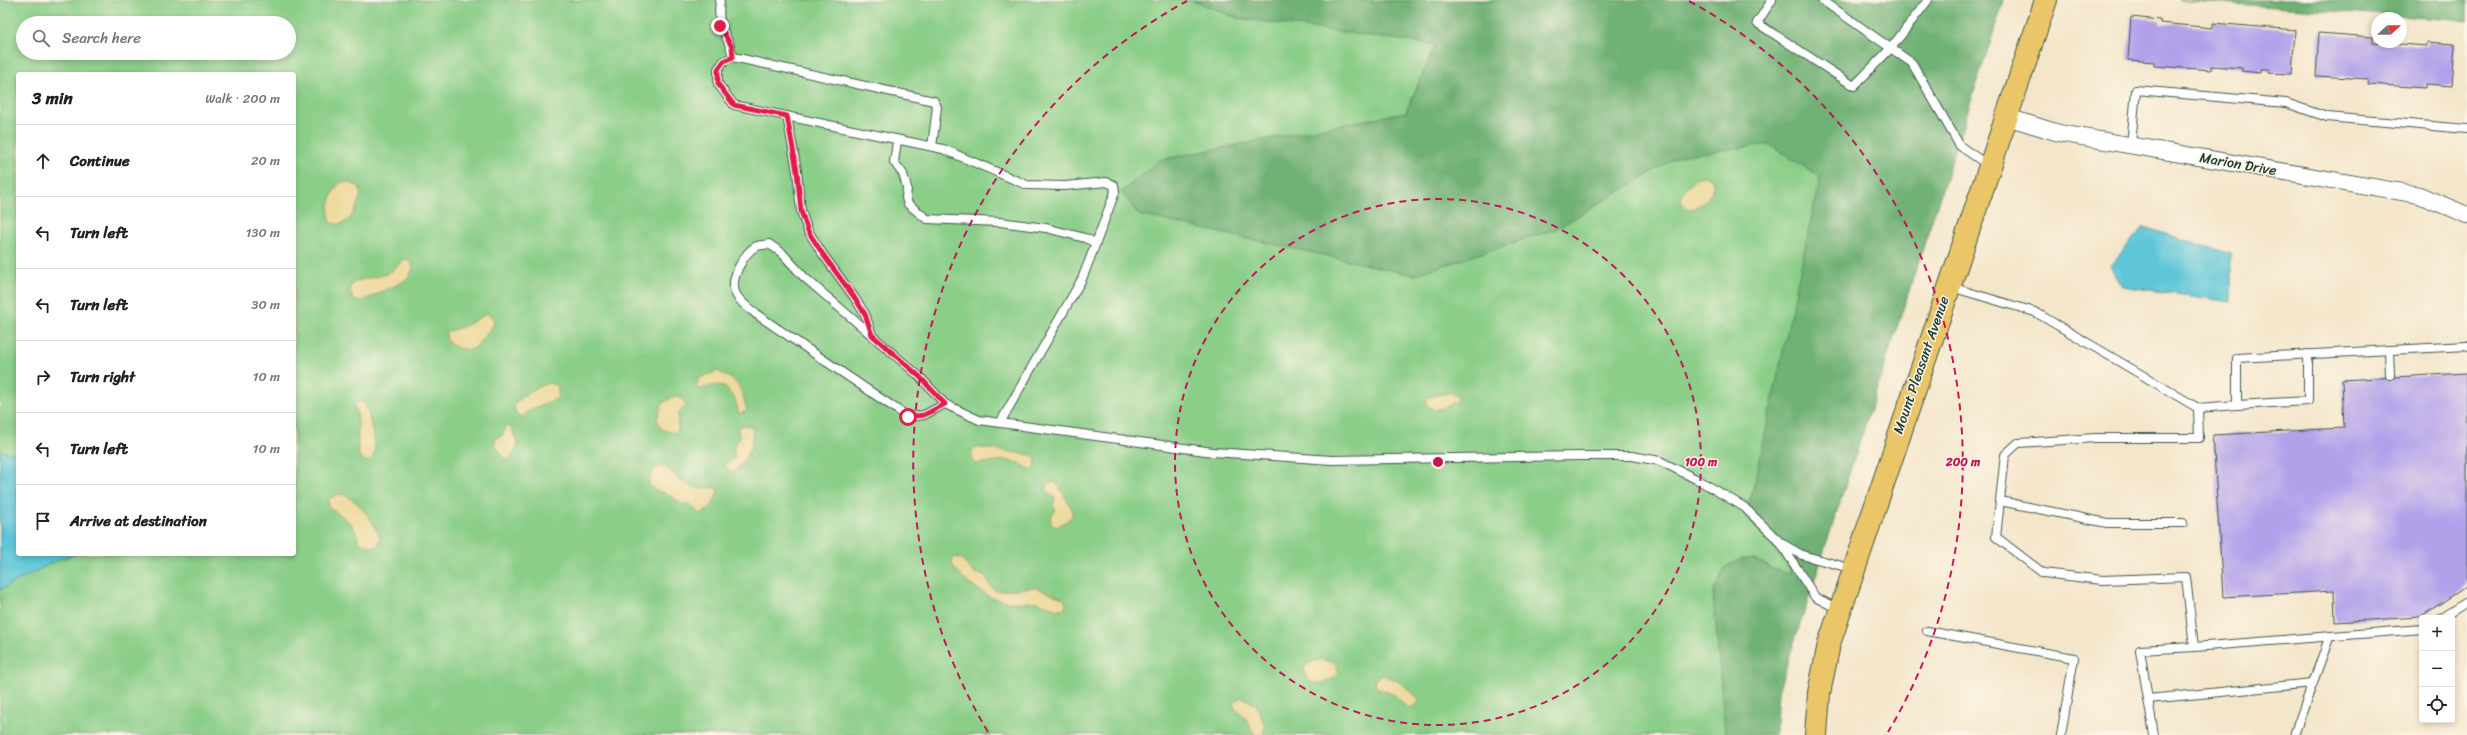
<!DOCTYPE html>
<meta charset="utf-8">
<style>
body{margin:0;font-family:Sriracha,sans-serif;background:#f2f2f2;color:#202124}
.controls{position:absolute;right:12px;bottom:12px;display:grid;overflow:hidden;border-radius:4px;box-shadow:0 2px 6px #0003}
.controls button{width:36px;height:36px;display:grid;place-items:center;padding:0;border:0;border-bottom:1px solid #e0e0e0;background:#fff;color:#202124;font:20px sans-serif}
.compass{position:absolute;left:2371px;top:12px;width:36px;height:36px;border-radius:50%;background:#fff;box-shadow:0 2px 6px #0003;rotate:69deg}
.stop{position:absolute;width:12px;height:12px;margin:-9px;border:3px solid #e11d48;border-radius:50%;background:#fff}
.stop.end{background:#e11d48;border-color:#fff;box-shadow:0 1px 4px #0008}
.list{margin:0;padding:0;list-style:none}
h2{display:flex;justify-content:space-between;align-items:center;height:52px;margin:0;padding:0 16px;font-size:17px}
h2 small{font-size:13px;font-weight:400;color:#757577}
.list li{display:grid;grid-template-columns:26px 1fr auto;gap:12px;align-items:center;box-sizing:border-box;height:72px;padding:0 16px;border-top:1px solid #e0e0e0}
.list b{display:block;font-size:15px;white-space:nowrap}
.list em{font-size:13px;font-style:normal;color:#757577}
.icon{flex:none;width:22px;height:22px;fill:none;stroke:currentColor;stroke-width:2;stroke-linecap:round;stroke-linejoin:round}
.map{position:relative;flex:none;width:2467px;height:735px;overflow:hidden}
.search{position:absolute;background:#fff;box-shadow:0 2px 6px #0003;left:16px;top:16px;width:280px;height:44px;display:flex;align-items:center;gap:10px;box-sizing:border-box;padding:0 14px;border-radius:22px;color:#757577;font-size:15px}
.panel{position:absolute;background:#fff;box-shadow:0 2px 6px #0003;left:16px;top:72px;width:280px;height:484px;border-radius:4px}
.map>svg:first-child{display:block}
.green{fill:#8ace88;stroke:#54865e;fill-rule:evenodd}
.forest{fill:#6fb174;stroke:#477754}
.sand{fill:#eeda9e;stroke:#868c69}
.water{fill:#5ec6d9;stroke:#3e8286}
.building{fill:#b2a0eb}
.lines{fill:none;stroke-linecap:round;stroke-linejoin:round}
.lane-casing{stroke:#3f564b;stroke-width:10}
.street-casing{stroke:#3f564b;stroke-width:18}
.primary-casing{stroke:#3f564b;stroke-width:24}
.lane{stroke:#fff;stroke-width:8}
.street{stroke:#fff;stroke-width:16}
.primary{stroke:#eac669;stroke-width:22}
.route{stroke:#e11d48;stroke-width:5}
.ring{fill:none;stroke:#c2185b;stroke-width:2;stroke-dasharray:7 5}
.labels{text-anchor:middle;dominant-baseline:central;stroke-width:3;stroke-linejoin:round;paint-order:stroke}
.street-label{font-size:14px;fill:#1f3d34;stroke:#fcf5e5}
.centre{fill:#c2185b;stroke:#fcf5e5;stroke-width:2}
.ring-label{font-size:12px;text-anchor:middle;font-weight:bold;fill:#c2185b;stroke:#fcf5e5;stroke-width:3;stroke-linejoin:round;paint-order:stroke}
</style>
<div class="map">
<svg width="2467" height="735" viewBox="0 0 2467 735">
<rect width="100%" height="100%" fill="#fcf5e5"/>
<filter id="ink" filterUnits="userSpaceOnUse"><feTurbulence type="fractalNoise" baseFrequency=".025" numOctaves="2"/><feDisplacementMap in="SourceGraphic" scale="8" xChannelSelector="R" yChannelSelector="G"/><feConvolveMatrix kernelMatrix="1 2 1 2 8 2 1 2 1" color-interpolation-filters="sRGB"/></filter>
<filter id="wash" filterUnits="userSpaceOnUse"><feTurbulence type="fractalNoise" baseFrequency=".012" numOctaves="4" result="noise"/><feDisplacementMap in="SourceGraphic" scale="16" xChannelSelector="R" yChannelSelector="G"/><feGaussianBlur stdDeviation="0.9" result="paint"/><feColorMatrix in="noise" values="0 0 0 0 0 0 0 0 0 0 0 0 0 0 0 0 0 1.4 0 .05"/><feComposite in="paint" operator="in"/></filter>
<g filter="url(#wash)">
<rect width="100%" height="100%" fill="#f4e6cb"/>
<path class="green" d="M0,0H1192L1238,18L1436,44L1406,112L1160,160L1679,156L1697,153L1732,126L1829,158L1768,538L1790,569V575L1773,569L1754,559L1740,735H0ZM23,23H289V53H23ZM18,74H294V554H18Z"/>
<g class="forest">
<path d="M1192,0H2004L1778,692L1775,735H1725L1713,593L1725,567L1741,559H1754L1773,569L1790,574V569L1764,536L1745,517L1755,482L1820,177L1769,144L1679,156L1556,229L1414,275L1139,215L1121,192L1160,160L1406,112L1436,45L1238,18Z"/>
<path d="M2178,0H2467V21Z"/>
</g>
<g class="sand">
<path d="M1700,176L1710,177C1721,190 1701,209 1688,209C1671,198 1690,183 1700,176Z"/>
<path d="M341,182H349L359,187L361,192C358,206 350,229 332,223C324,213 332,189 341,182Z"/>
<path d="M405,259L411,261L413,269L408,278L399,284L364,300L359,302L352,299L350,287L355,282L364,279L388,274Z"/>
<path d="M487,313L494,319L493,326L475,348C466,352 454,348 447,341L446,332L468,325Z"/>
<path d="M717,371C740,382 741,386 747,411L739,414L735,399L724,386L717,385L698,389L696,387L699,378Z"/>
<path d="M549,383L558,386V398L530,410L522,417L515,413L514,404C524,395 536,386 549,383Z"/>
<path d="M1451,392L1458,396V400L1444,408L1435,410L1427,406L1426,398Z"/>
<path d="M674,396L681,397L686,405L678,414V431L673,433L661,429L657,419L662,404Z"/>
<path d="M357,402H364C368,408 377,448 374,455C373,458 370,460 367,462L359,456C355,439 362,422 354,405Z"/>
<path d="M744,425L751,426L753,430L751,448L737,470L731,473L724,465L734,459V445L740,439L737,428Z"/>
<path d="M507,426L511,427L518,444L509,461L504,458L494,444L496,438L502,436Z"/>
<path d="M976,447L1031,455L1036,460L1035,467L1032,470L1019,463L1004,460L976,464L972,461V450Z"/>
<path d="M663,465C674,473 683,486 697,488C704,490 711,485 718,489C718,499 709,512 699,514L690,504H682L664,492L661,493L649,486C649,476 653,469 663,465Z"/>
<path d="M1052,482L1057,483L1073,511L1071,518L1057,527L1052,525L1050,518L1056,510L1053,505L1055,498L1046,490L1047,485Z"/>
<path d="M339,494C358,497 374,522 380,538L378,546L372,547L359,542C353,521 347,519 329,508L328,499Z"/>
<path d="M955,557L962,559L973,572L984,576L994,590L1000,591L1034,587L1063,598L1066,604L1065,609H1057L1038,602H1007L990,597L968,583L953,567L952,561Z"/>
<path d="M1320,659L1336,664L1339,673C1333,681 1319,685 1310,682L1305,675L1304,668L1309,663Z"/>
<path d="M1380,675C1393,676 1411,689 1419,700L1417,705L1408,708L1395,695L1377,688L1374,681Z"/>
<path d="M1242,697L1256,705L1265,725L1263,735H1255L1245,717L1234,708L1233,702Z"/>
</g>
<g class="water">
<path d="M2143,227L2231,254V302L2122,286L2110,266Z"/>
<path d="M0,451L18,454V554H76L55,561L0,590Z"/>
</g>
<g id="blocks">
<g class="building">
<path d="M2131,17L2160,20V23L2213,28V23L2295,30L2292,74L2269,73V70H2260V73L2242,71V68L2211,66V70L2155,66V62L2128,60Z"/>
<path d="M2319,33L2373,37V42L2427,46V42L2455,44L2452,86L2425,84V88L2368,84L2369,79L2316,76Z"/>
<path d="M2467,373V586L2420,617L2335,622L2334,591L2223,597L2213,435L2344,428L2342,380Z"/>
</g>
</g>
</g>
<g filter="url(#ink)">
<use href="#blocks" fill-opacity="0" stroke="#3f564b" stroke-width="1"/>
<g class="lines">
<g class="lane-casing">
<g id="lane">
<path d="M720,0C716,31 728,31 733,57"/>
<path d="M1772,0L1757,23L1854,86L1891,48L1928,0"/>
<path d="M1822,0L1912,63L1960,146L1989,166"/>
<path d="M787,116L797,171L801,211L808,231L822,253L854,297L865,314L872,335"/>
<path d="M897,141L894,162L903,174L907,188L906,198L908,204L927,219L1000,222L1046,228L1085,238L1096,243L1082,279L1000,423"/>
<path d="M2131,145L2136,90L2286,103L2327,117L2467,129"/>
<path d="M932,147L937,107L934,101L733,57L724,61L718,69V84L734,105L943,149L1027,185L1065,186L1106,182L1114,185L1115,192L1096,243"/>
<path d="M1951,287L2035,312L2198,408L2237,405V358L2467,346"/>
<path d="M2389,350L2390,375"/>
<path d="M945,404L924,415L908,417L756,314C749,308 738,301 735,292C730,278 744,252 757,246C760,245 765,245 769,244L782,253L804,277L919,376L945,404L979,420L1213,452L1332,460L1581,456H1632L1660,461L1700,481L1744,507L1780,542L1815,597L1840,610"/>
<path d="M2237,405L2308,401V354"/>
<path d="M2198,408L2199,438H2095L2018,443L2005,455L1996,537L2043,573L2102,580L2186,577L2194,647L2422,629"/>
<path d="M2000,501L2107,523H2183"/>
<path d="M1781,543L1802,555L1853,569"/>
<path d="M2441,618L2467,602"/>
<path d="M1927,631L2074,658L2061,735"/>
<path d="M2148,699L2313,683"/>
<path d="M2154,735L2140,650L2194,647"/>
<path d="M2294,735L2329,638"/>
</g>
</g>
<g class="street-casing">
<path id="street" d="M2007,117L2059,133L2419,195L2467,215"/>
</g>
<g class="primary-casing">
<path id="primary" d="M1816,735L1819,693L1829,644L2046,0"/>
</g>
<use href="#lane" class="lane"/>
<use href="#street" class="street"/>
<use href="#primary" class="primary"/>
</g>
</g>
<g class="lines" filter="url(#ink)">
<path class="route" d="M720,26L732,47L733,57L724,61L718,69V84L734,105L787,116L797,171L801,211L808,231L822,253L854,297L865,314L872,335L919,376L945,404L924,415L908,417"/>
</g>
<g class="ring">
<circle cx="1438" cy="462" r="263"/>
<path d="M988 732A525 525 0 0 1 1187 1M1689 1A525 525 0 0 1 1888 732"/>
</g>
<g class="labels">
<g class="street-label">
<text transform="translate(2238 164) rotate(10)">Marion Drive</text>
<text transform="translate(1921 365) rotate(-71)">Mount Pleasant Avenue</text>
</g>
</g>
<circle cx="1438" cy="462" r="6" class="centre"/>
<g class="ring-label">
<text x="1701" y="466">100 m</text>
<text x="1963" y="466">200 m</text>
</g>
</svg>
<div class="controls">
<button>+</button>
<button>−</button>
<button><svg class="icon" aria-label="locate" viewBox="0 0 24 24"><circle cx="12" cy="12" r="6"/><path d="M12 2v4M12 18v4M2 12h4M18 12h4"/></svg></button>
</div>
<svg class="compass" viewBox="-18 -18 36 36"><path d="M0-13l5 13h-10z" fill="#e53935"/><path d="M0 13l5-13h-10z" fill="#757577"/></svg>
<div class="stop" style="left:908px;top:417px"></div>
<div class="stop end" style="left:720px;top:26px"></div>
<div class="search"><svg class="icon" aria-label="search" viewBox="0 0 24 24"><circle cx="10" cy="10" r="6"/><path d="M15 15l6 6"/></svg>Search here</div>
<section class="panel">
<h2>3 min<small>Walk · 200 m</small></h2>
<ul class="list">
<li><svg class="icon" aria-label="ahead" viewBox="0 0 24 24"><path d="M12 20V5M6 11l6-6 6 6"/></svg><div><b>Continue</b></div><em>20 m</em></li>
<li><svg class="icon" aria-label="left" viewBox="0 0 24 24"><path d="M17 20v-9H6M10 6l-5 5 5 5"/></svg><div><b>Turn left</b></div><em>130 m</em></li>
<li><svg class="icon" aria-label="left" viewBox="0 0 24 24"><path d="M17 20v-9H6M10 6l-5 5 5 5"/></svg><div><b>Turn left</b></div><em>30 m</em></li>
<li><svg class="icon" aria-label="right" viewBox="0 0 24 24"><path d="M7 20v-9h11M14 6l5 5-5 5"/></svg><div><b>Turn right</b></div><em>10 m</em></li>
<li><svg class="icon" aria-label="left" viewBox="0 0 24 24"><path d="M17 20v-9H6M10 6l-5 5 5 5"/></svg><div><b>Turn left</b></div><em>10 m</em></li>
<li><svg class="icon" aria-label="arrive" viewBox="0 0 24 24"><path d="M6 21V4h12l-3 4 3 4H6"/></svg><div><b>Arrive at destination</b></div></li>
</ul>
</section>
</div>
